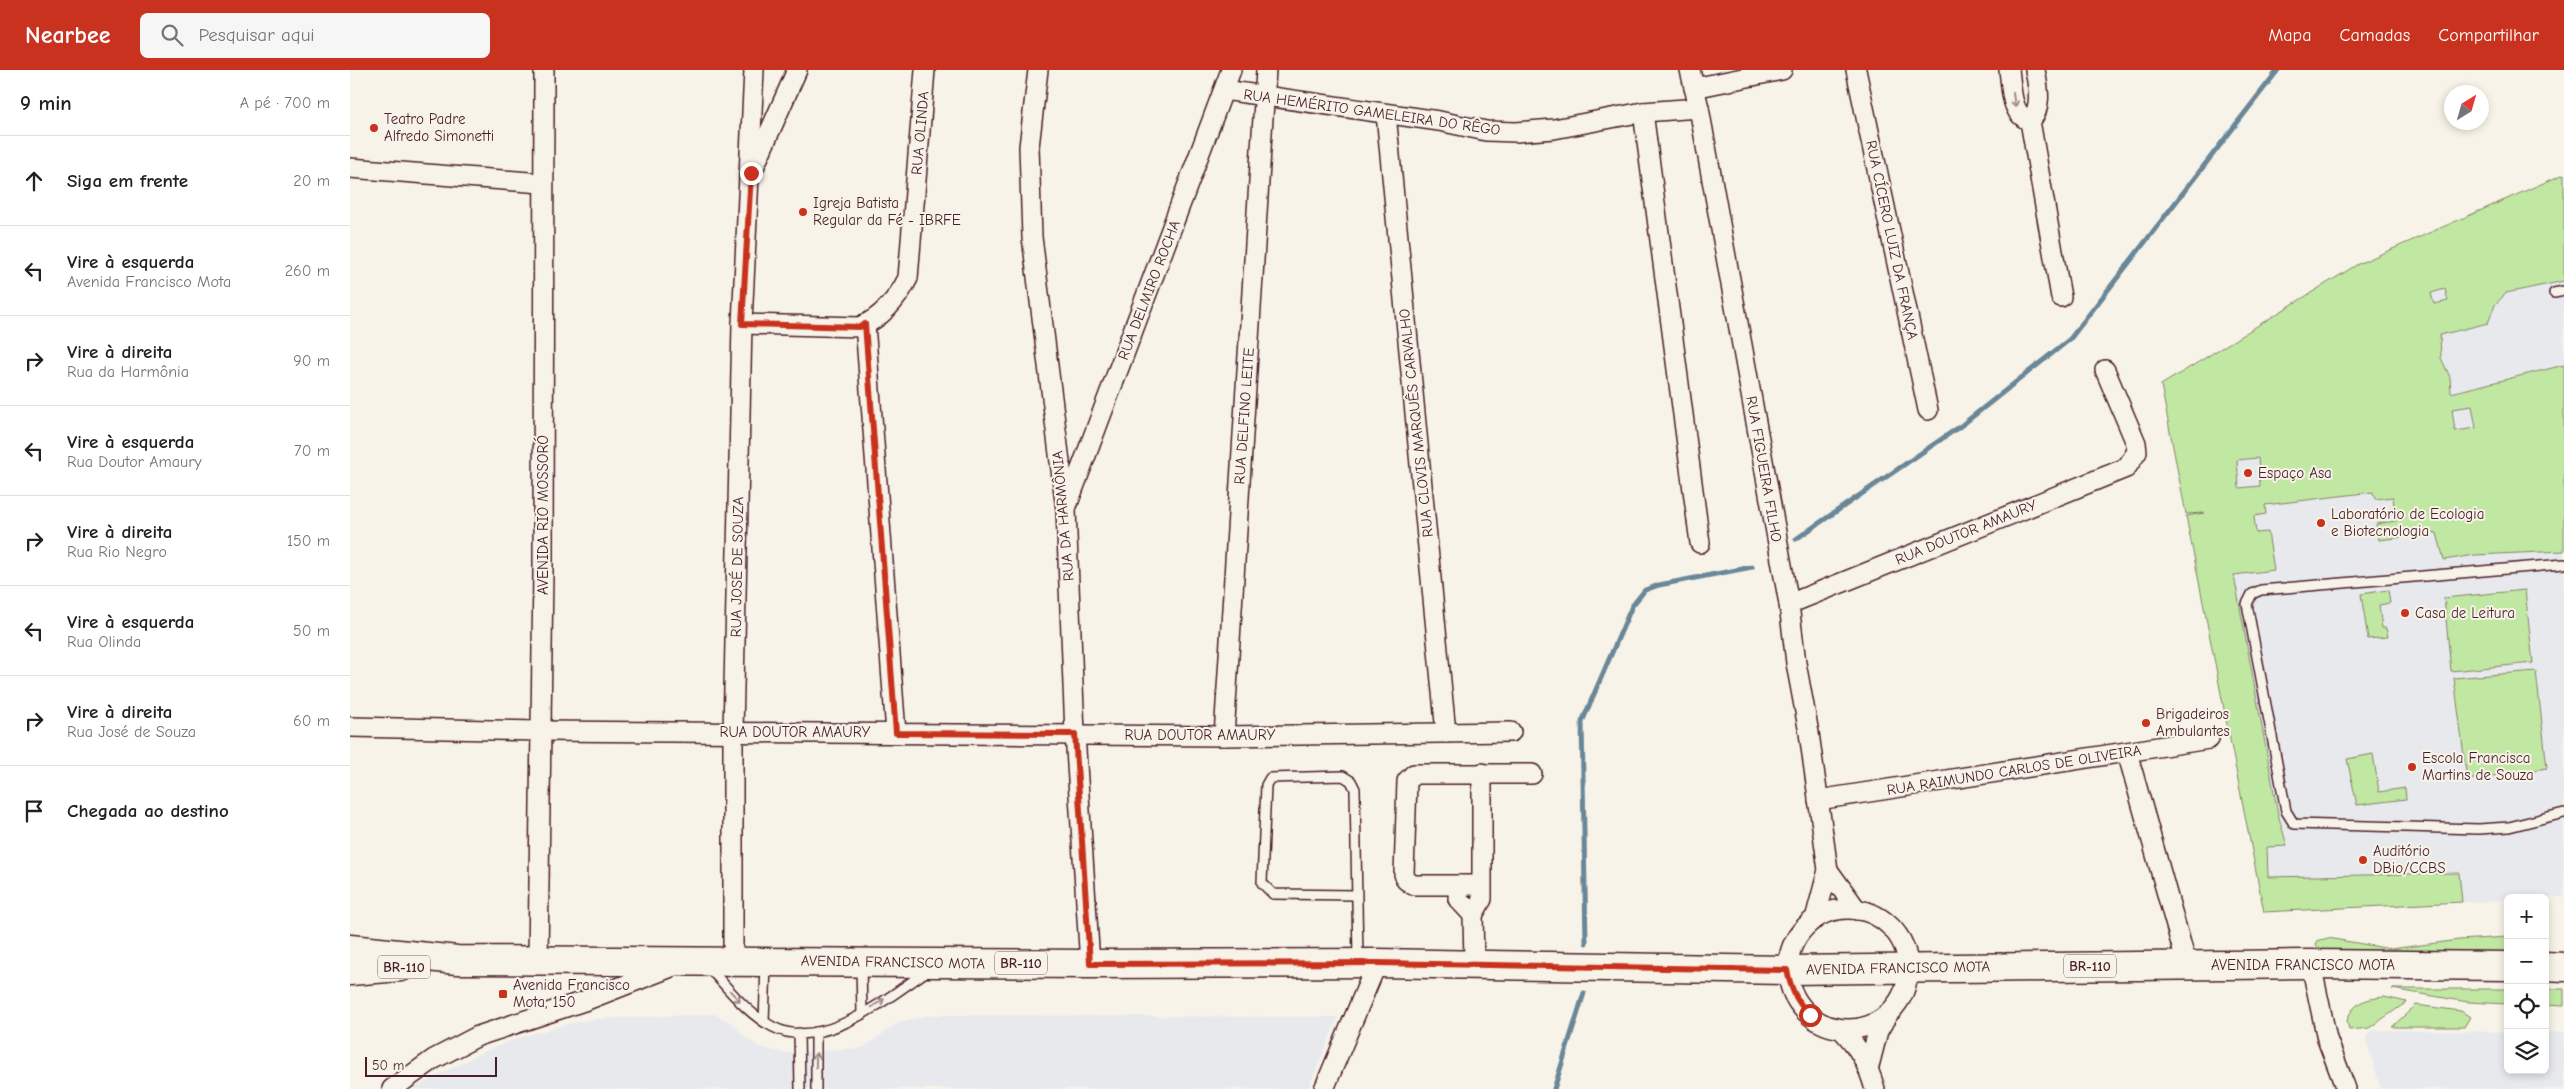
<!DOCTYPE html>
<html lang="pt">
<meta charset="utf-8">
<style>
body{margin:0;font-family:"Comic Neue",sans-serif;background:#f6f6f6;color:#202124}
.controls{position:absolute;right:15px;bottom:15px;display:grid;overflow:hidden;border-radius:8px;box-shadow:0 2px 8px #0003}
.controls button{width:45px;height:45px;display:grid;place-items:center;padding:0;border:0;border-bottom:1px solid #e0e0e0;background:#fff;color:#202124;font:25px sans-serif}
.compass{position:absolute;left:2094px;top:15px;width:45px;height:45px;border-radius:50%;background:#fff;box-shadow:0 2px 8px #0003;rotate:37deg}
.scale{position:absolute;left:15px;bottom:12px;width:132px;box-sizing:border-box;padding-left:5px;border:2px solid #4a1f2b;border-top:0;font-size:14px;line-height:18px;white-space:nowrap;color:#4a1f2b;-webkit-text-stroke:4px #f7f3e8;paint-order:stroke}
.stop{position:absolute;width:15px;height:15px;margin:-11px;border:4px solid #c8321e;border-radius:50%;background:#fff}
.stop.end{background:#c8321e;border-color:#fff;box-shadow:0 1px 5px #0008}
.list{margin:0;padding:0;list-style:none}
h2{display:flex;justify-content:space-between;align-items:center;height:65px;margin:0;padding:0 20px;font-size:21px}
h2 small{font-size:16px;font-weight:400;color:#757577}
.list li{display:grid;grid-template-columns:32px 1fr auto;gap:15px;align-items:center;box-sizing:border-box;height:90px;padding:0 20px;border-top:1px solid #e0e0e0}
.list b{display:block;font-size:19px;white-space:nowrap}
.list p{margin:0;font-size:16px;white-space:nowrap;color:#757577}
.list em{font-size:16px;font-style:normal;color:#757577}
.icon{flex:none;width:28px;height:28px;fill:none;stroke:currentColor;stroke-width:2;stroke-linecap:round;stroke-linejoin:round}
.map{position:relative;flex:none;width:2214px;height:1019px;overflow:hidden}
header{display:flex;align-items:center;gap:30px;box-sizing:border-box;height:70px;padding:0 25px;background:#c8321e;color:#fff}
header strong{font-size:24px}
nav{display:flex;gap:28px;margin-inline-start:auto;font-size:18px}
.search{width:350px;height:45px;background:#f6f6f6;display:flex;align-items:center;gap:12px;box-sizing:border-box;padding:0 18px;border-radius:8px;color:#757577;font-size:19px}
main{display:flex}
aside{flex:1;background:#fff}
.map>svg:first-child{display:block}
.built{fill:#e8e9ed}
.green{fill:#c0e8a3;stroke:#858467;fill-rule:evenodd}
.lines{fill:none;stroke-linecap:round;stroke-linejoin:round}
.stream{stroke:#6b8798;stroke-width:5}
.service-casing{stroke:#4a1f2b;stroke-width:12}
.minor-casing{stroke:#4a1f2b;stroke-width:22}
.primary-casing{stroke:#4a1f2b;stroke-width:31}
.service{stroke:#f7f3e8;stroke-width:9}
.minor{stroke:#f7f3e8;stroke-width:19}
.primary{stroke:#f7f3e8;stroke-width:28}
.oneway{stroke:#a0898a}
.route{stroke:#c8321e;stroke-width:6}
.poi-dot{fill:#c8321e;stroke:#f7f3e8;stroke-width:2}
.labels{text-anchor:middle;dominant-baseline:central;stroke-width:4;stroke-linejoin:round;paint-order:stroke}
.shield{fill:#f7f3e8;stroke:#7e5f64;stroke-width:1}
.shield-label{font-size:14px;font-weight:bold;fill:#4a1f2b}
.street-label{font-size:15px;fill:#4a1f2b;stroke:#f7f3e8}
.poi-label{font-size:15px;fill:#4a1f2b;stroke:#f7f3e8;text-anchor:start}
</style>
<header>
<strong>Nearbee</strong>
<div class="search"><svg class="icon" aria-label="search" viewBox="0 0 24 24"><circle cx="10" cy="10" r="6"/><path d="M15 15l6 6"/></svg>Pesquisar aqui</div>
<nav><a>Mapa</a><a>Camadas</a><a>Compartilhar</a></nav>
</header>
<main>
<aside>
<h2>9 min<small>A pé · 700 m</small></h2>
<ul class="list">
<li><svg class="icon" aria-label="ahead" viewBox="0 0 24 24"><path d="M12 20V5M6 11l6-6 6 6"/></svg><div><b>Siga em frente</b></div><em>20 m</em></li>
<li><svg class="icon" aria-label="left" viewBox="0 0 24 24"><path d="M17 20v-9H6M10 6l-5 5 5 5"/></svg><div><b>Vire à esquerda</b><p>Avenida Francisco Mota</p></div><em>260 m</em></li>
<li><svg class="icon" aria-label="right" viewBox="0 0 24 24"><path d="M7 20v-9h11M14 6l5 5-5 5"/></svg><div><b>Vire à direita</b><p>Rua da Harmônia</p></div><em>90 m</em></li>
<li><svg class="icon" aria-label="left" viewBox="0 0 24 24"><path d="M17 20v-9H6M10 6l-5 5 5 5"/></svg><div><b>Vire à esquerda</b><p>Rua Doutor Amaury</p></div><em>70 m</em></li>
<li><svg class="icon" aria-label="right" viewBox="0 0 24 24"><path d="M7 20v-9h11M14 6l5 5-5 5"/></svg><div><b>Vire à direita</b><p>Rua Rio Negro</p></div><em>150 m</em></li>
<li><svg class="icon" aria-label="left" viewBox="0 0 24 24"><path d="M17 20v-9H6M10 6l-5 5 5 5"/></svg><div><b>Vire à esquerda</b><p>Rua Olinda</p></div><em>50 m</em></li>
<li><svg class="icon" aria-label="right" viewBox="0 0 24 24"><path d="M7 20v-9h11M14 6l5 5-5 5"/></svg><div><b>Vire à direita</b><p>Rua José de Souza</p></div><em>60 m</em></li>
<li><svg class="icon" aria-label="arrive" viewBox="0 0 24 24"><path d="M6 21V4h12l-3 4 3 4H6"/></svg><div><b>Chegada ao destino</b></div></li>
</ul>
</aside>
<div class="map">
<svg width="2214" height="1019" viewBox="0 0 2214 1019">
<rect width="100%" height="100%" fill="#f7f3e8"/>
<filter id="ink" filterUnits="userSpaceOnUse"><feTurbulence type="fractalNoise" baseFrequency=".02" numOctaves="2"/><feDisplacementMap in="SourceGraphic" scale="10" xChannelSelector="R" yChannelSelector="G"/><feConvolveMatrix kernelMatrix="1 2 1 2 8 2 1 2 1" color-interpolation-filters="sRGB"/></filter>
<g filter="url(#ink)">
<g class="built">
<path d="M2214,104V827L2158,828V830L1914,842L1875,633L1811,315Z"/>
<path d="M364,944L382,953L397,969L410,977L434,983L513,978L549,952L579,945L988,947L958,1019H62L131,983L168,968L222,953L246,949Z"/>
<path d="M2023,960L2158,962V1000H2195V962H2214V1019H2031L2016,970V965Z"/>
</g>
<g class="green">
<path d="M2214,104V211L2156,223L2145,235L2138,253L2090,265L2091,288L2100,307L2101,323L2214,295V481L2125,485L2094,490L2087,463L2029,470L2026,454L2046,451L2043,427L2025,429L2023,422L1915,435L1916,444L1904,446L1906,463L1918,462L1924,500L1884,505L1928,744L1937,776L1917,777L1918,807L2109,803L2112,832L1914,842L1836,446L1854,443L1836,444L1811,315L2008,194ZM2095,219L2098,231L2084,234L2081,223ZM2122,336L2126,358L2105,361L2102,339ZM1908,388L1910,416L1889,418L1887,390Z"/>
<path d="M2038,520L2040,533L2029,535L2032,558H2036L2038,567L2018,569L2011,524Z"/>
<path d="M2175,520L2183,593L2101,601L2094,528Z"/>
<path d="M2186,601L2197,698L2117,710L2104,608Z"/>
<path d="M2023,684L2029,722L2055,718L2056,729L2007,735L1997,689Z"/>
<path d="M2158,867V886L1971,881L1966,875L1967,871L1978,868L2041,879L2109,870Z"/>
<path d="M2042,919H2158V934L2118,932Z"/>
<path d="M2195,919H2214V936L2195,935Z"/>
<path d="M2034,927L2057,932L2019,958L1999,960L1997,950C2004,932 2015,929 2034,927Z"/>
<path d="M2066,935L2111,941L2120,947L2114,957H2042Z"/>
</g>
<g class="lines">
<g class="stream">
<path d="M1446,469L1612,355L1720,269L1928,0"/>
<path d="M1236,873L1232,652L1282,536L1295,520L1309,515L1402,497"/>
<path d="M1204,1019L1234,923"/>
</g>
<g class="service-casing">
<g id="service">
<path d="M2204,223L2214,221"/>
<path d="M2214,494L1911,520L1902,524L1897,534L1936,741L1944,754L2129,759L2159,757L2214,743"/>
<path d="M1006,825L923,824L912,813L916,715L920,708L993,706L1001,711L1005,719L1008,889"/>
<path d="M511,895L512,944"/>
<path d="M359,898C378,918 397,944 423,957C473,983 538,927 577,901"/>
<path d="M414,952L416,894"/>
<path d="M449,963L450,1019"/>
<path d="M466,1019V962"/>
</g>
</g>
<g class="minor-casing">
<g id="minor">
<path d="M688,0L679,77L682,167L716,440L725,664L740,894"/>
<path d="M1340,0L1349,38L1439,534L1446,593L1459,663L1478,800L1465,849"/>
<path d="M1506,0L1578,340"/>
<path d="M1659,0C1662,19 1660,44 1680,51"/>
<path d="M1685,0C1688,16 1693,38 1680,51L1711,227"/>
<path d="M1344,18L1432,0"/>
<path d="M874,20L1089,51L1136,61L1166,62L1204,59L1293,42L1349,38"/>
<path d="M1293,42L1350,473"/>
<path d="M1036,44L1096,663"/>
<path d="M405,95L447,0"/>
<path d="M0,98L192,113"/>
<path d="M392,254L510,257C533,247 547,230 558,208L575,0"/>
<path d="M515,254L546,663"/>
<path d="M717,436L881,0"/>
<path d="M1439,534L1776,398L1787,382L1786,373L1755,300"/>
<path d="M0,657L190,661L874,666L1161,662"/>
<path d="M874,666L916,0"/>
<path d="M1777,682L1837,895"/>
<path d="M1468,730L1859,669"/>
<path d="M1478,800L1507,840"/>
<path d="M1109,815L1108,829L1123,845"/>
<path d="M1131,815H1063L1056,810L1054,804L1057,711L1064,704H1182"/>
<circle cx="1498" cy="899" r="60"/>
<path d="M188,890L193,501L194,0"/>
<path d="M383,891V662L392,254L404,0"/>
<path d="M1124,894L1123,845L1132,829V703"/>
<path d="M1961,894L1977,969L1996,1019"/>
<path d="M1491,959C1509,977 1518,995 1525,1019"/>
<path d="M1519,996L1528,961L1538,944"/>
<path d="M42,1019L84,989L128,966L237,930L324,896"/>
<path d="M974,1019L1027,893"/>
</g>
</g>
<g class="primary-casing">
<g id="primary">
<path d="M0,879L107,890L740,894L1027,893L1437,900L1961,894L2158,896"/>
<path d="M2195,896L2214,897"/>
<path d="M0,901L51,897"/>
</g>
</g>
<use href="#service" class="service"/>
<use href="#minor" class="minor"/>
<use href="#primary" class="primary"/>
</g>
<defs><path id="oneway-shaft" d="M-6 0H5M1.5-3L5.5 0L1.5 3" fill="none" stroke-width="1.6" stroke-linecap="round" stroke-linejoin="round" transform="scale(1.25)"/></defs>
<g class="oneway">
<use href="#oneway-shaft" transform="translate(1664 30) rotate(81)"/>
<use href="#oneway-shaft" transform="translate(385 926) rotate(46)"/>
<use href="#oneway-shaft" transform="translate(528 933) rotate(-34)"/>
<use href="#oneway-shaft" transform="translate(466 990) rotate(-90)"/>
</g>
</g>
<g class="lines" filter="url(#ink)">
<path class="route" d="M401,103L392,254L510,257L515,254L546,663L725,664L740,894L1027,893L1437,900C1441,919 1446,931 1460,945"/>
</g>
<g class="poi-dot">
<circle cx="24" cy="58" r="5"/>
<circle cx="453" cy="142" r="5"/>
<circle cx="1898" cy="403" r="5"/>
<circle cx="1971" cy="453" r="5"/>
<circle cx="2055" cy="543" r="5"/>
<circle cx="1796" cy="653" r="5"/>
<circle cx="2062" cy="697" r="5"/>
<circle cx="2013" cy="790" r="5"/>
<rect x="148" y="919" width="10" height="10" rx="2.5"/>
</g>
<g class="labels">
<g class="shield">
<rect x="645" y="881.5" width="52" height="23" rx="4"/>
<rect x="1714" y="884.5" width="52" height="23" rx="4"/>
<rect x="28" y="885.5" width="52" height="23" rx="4"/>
</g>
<g class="shield-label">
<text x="671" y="893">BR-110</text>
<text x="1740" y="896">BR-110</text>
<text x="54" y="897">BR-110</text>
</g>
<g class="street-label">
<text transform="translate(1022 42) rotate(8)">RUA HEMÉRITO GAMELEIRA DO RÊGO</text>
<text transform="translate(570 63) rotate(-85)">RUA OLINDA</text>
<text transform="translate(1542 170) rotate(78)">RUA CÍCERO LUIZ DA FRANÇA</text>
<text transform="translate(799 220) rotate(-69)">RUA DELMIRO ROCHA</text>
<text transform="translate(894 346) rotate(-86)">RUA DELFINO LEITE</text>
<text transform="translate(1066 353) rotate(-96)">RUA CLOVIS MARQUÊS CARVALHO</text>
<text transform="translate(1414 399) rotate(80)">RUA FIGUEIRA FILHO</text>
<text transform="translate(193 445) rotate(-90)">AVENIDA RIO MOSSORÓ</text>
<text transform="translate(713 446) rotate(-95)">RUA DA HARMÔNIA</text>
<text transform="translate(1616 462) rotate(-22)">RUA DOUTOR AMAURY</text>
<text transform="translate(387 497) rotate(-89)">RUA JOSÉ DE SOUZA</text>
<text x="445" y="662">RUA DOUTOR AMAURY</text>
<text x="850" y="665">RUA DOUTOR AMAURY</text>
<text transform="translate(1664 700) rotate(-9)">RUA RAIMUNDO CARLOS DE OLIVEIRA</text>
<text transform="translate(543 892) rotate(1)">AVENIDA FRANCISCO MOTA</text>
<text x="1953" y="895">AVENIDA FRANCISCO MOTA</text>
<text transform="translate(1548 898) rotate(-1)">AVENIDA FRANCISCO MOTA</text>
</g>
<g class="poi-label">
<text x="34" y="49">Teatro Padre<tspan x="34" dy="17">Alfredo Simonetti</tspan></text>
<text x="463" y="133">Igreja Batista<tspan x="463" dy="17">Regular da Fé - IBRFE</tspan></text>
<text x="1908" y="403">Espaço Asa</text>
<text x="1981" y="444">Laboratório de Ecologia<tspan x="1981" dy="17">e Biotecnologia</tspan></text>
<text x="2065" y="543">Casa de Leitura</text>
<text x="1806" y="644">Brigadeiros<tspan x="1806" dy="17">Ambulantes</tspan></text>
<text x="2072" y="688">Escola Francisca<tspan x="2072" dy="17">Martins de Souza</tspan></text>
<text x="2023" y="781">Auditório<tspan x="2023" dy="17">DBio/CCBS</tspan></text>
<text x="163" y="915">Avenida Francisco<tspan x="163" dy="17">Mota, 150</tspan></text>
</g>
</g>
</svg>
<div class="controls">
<button>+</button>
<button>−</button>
<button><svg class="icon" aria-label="locate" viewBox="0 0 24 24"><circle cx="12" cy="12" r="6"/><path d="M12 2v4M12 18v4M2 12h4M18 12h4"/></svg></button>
<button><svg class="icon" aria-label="layers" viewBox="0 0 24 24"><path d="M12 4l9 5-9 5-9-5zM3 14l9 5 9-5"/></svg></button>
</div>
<svg class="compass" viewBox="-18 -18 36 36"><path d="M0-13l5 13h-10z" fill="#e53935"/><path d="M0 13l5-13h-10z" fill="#757577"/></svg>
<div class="scale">50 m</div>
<div class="stop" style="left:1460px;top:945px"></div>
<div class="stop end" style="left:401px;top:103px"></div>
</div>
</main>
